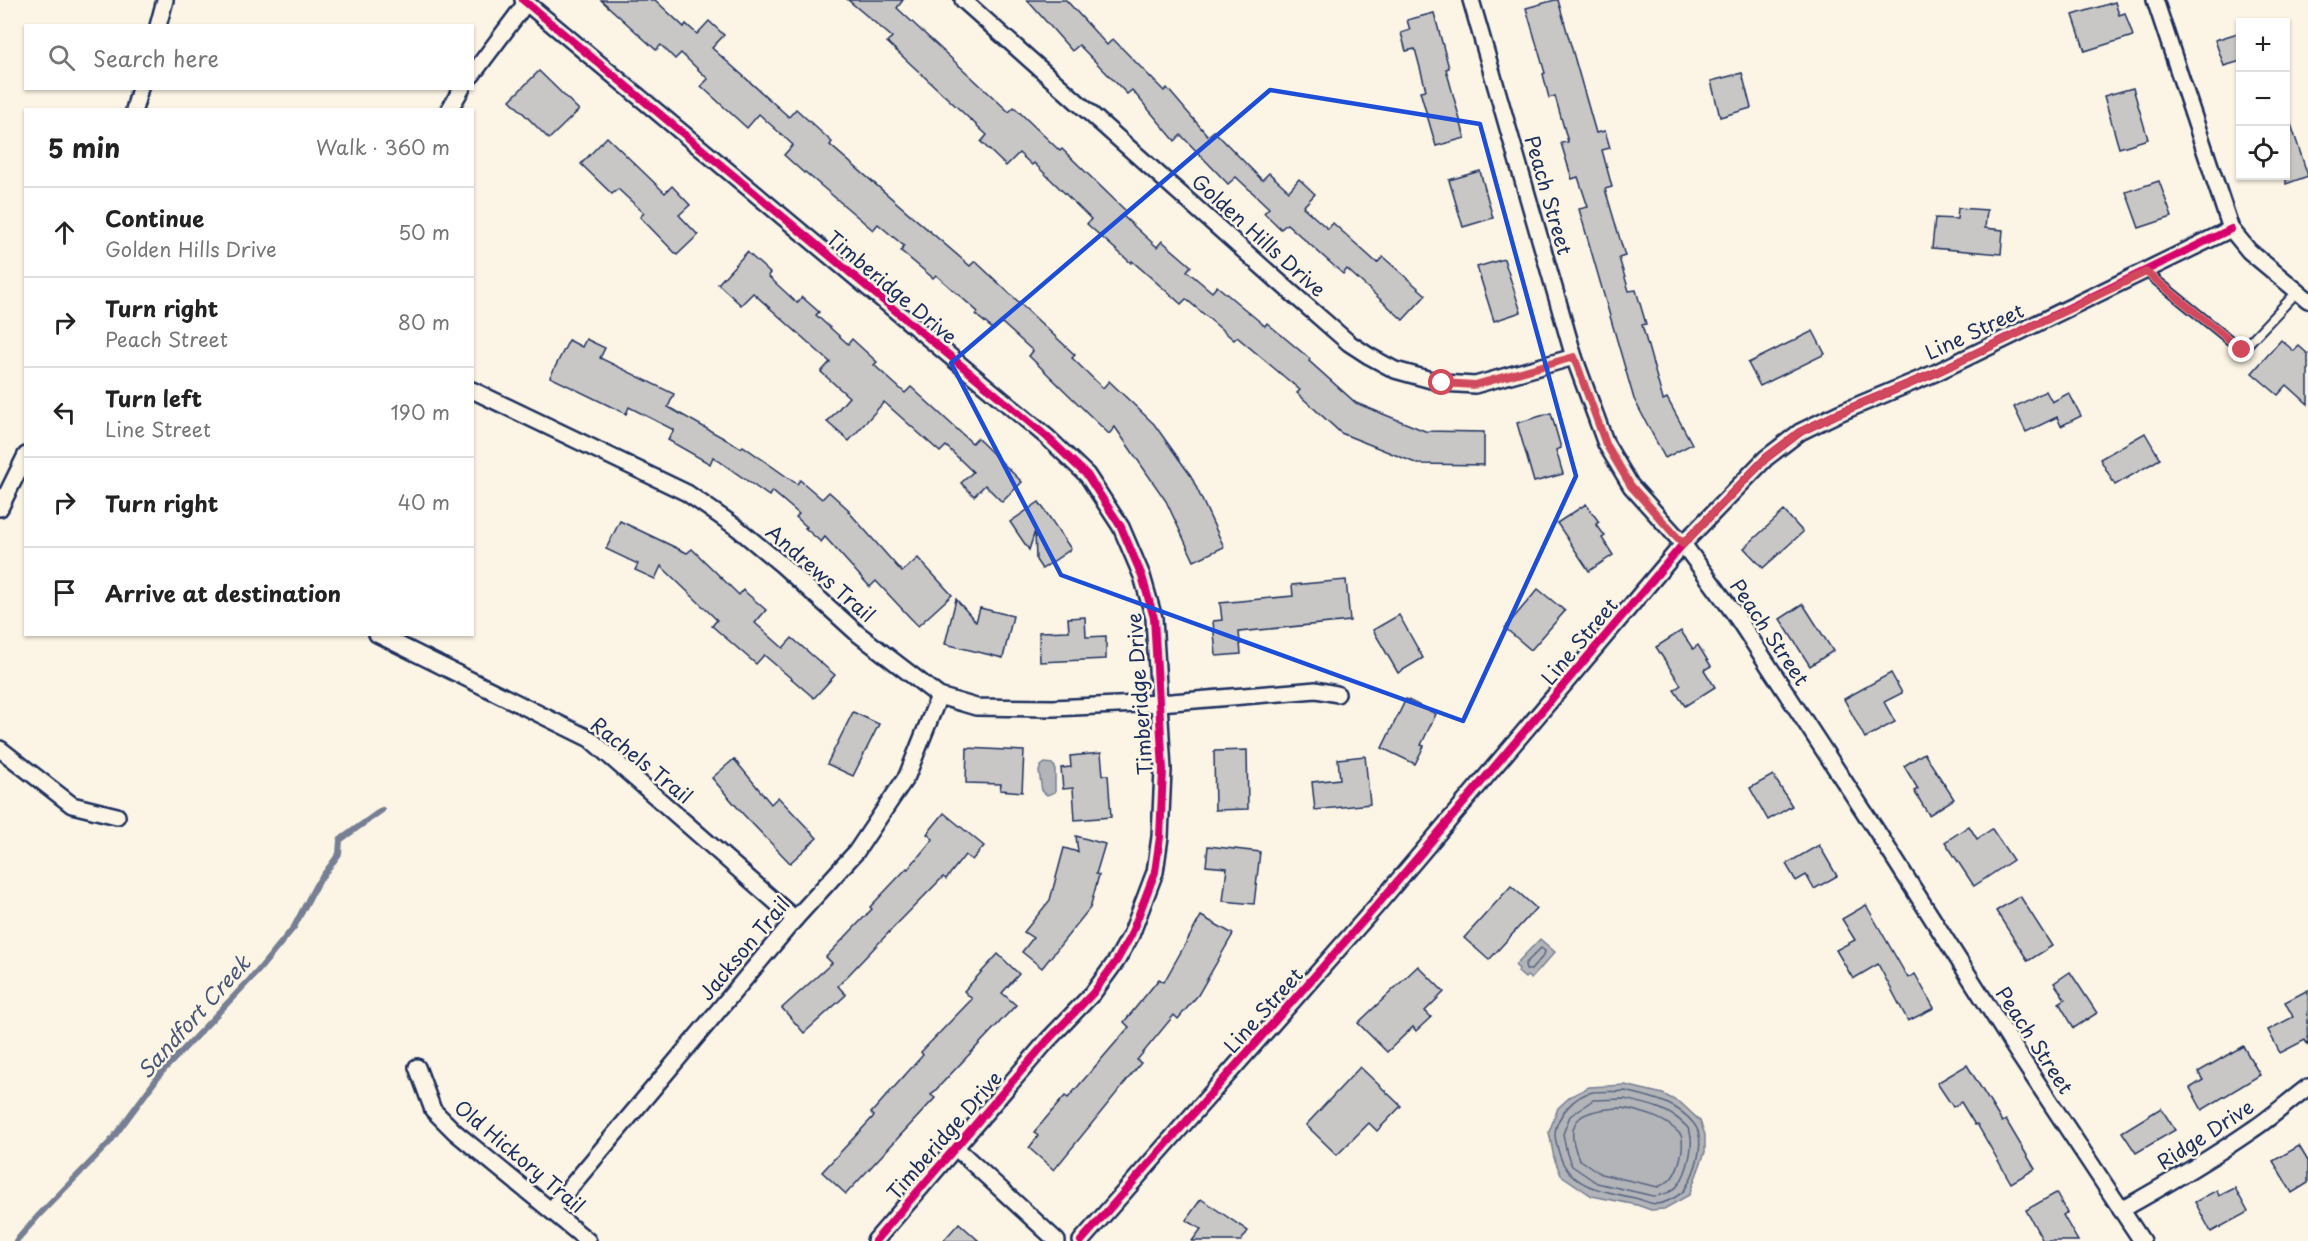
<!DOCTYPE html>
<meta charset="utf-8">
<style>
body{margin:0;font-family:"Playpen Sans",sans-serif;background:#f6f6f6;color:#222}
.controls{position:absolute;right:18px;top:18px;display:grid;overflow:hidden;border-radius:0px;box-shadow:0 2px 4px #0004}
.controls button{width:54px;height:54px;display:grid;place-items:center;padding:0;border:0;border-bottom:2px solid #e0e0e0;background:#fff;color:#222;font:30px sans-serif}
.stop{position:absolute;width:18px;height:18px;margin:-14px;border:4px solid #d1495b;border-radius:50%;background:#fff}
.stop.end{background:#d1495b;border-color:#fff;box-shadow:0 2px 6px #0008}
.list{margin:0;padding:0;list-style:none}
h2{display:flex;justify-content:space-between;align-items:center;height:78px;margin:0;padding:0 24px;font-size:26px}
h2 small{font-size:20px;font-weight:400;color:#767676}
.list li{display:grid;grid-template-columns:39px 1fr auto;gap:18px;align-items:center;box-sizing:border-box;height:90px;padding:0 24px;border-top:2px solid #e0e0e0}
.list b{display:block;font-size:22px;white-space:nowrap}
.list p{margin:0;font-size:20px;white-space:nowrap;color:#767676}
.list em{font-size:20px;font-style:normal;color:#767676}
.icon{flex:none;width:33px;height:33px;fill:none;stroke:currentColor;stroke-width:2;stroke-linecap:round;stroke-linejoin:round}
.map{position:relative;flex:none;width:2308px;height:1241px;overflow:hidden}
.search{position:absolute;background:#fff;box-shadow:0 2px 4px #0004;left:24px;top:24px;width:450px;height:66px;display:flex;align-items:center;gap:15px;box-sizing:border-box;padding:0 21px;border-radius:0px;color:#767676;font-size:22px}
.panel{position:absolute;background:#fff;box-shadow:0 2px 4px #0004;left:24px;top:108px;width:450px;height:528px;border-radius:0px}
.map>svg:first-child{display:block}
.water{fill:#b2b4b8;stroke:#767f94;stroke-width:1.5}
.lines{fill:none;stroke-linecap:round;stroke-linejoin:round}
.shore{stroke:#576482;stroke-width:1.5}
.stream{stroke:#767f94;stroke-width:6}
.building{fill:#c8c7c6;stroke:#1b2f5e;stroke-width:1.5}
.service-casing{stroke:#1b2f5e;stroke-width:12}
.minor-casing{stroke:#1b2f5e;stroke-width:20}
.service{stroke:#fcf5e5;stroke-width:8}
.minor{stroke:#fcf5e5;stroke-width:15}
.cycleway-casing{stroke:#fcf5e5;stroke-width:11}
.cycleway{stroke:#d6006c;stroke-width:8}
.route{stroke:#d1495b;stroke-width:8}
.marked{fill:none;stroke:#1d4ed8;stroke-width:4.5;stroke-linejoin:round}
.labels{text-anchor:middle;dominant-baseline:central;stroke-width:5;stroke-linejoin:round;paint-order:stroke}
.street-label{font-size:20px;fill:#1b2f5e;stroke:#fcf5e5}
.water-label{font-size:21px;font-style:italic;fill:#485779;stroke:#fcf5e5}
</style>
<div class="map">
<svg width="2308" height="1241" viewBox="0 0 2308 1241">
<rect width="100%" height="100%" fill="#fcf5e5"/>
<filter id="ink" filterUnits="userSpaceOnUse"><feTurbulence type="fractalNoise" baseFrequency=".0167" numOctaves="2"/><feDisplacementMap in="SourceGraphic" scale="12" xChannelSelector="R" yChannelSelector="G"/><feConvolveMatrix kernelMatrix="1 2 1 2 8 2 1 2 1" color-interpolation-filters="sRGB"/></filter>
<g filter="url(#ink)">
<g class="water">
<path d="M1045,763L1052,764L1055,767V792L1047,795L1042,791L1039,771L1041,766Z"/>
<path d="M1540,939L1555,952L1531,979L1527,976L1525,978L1518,972L1519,969L1515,965Z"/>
<path d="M1625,1085L1663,1094L1682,1104L1700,1121L1705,1135V1152L1689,1195L1664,1209L1651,1210L1637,1205L1592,1196L1561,1175L1554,1158L1549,1132L1558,1108L1571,1096L1589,1087Z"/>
</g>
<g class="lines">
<g class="shore">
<path d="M1541,948L1545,951L1544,955L1531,970H1526L1525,964Z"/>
<path d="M1625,1091C1650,1097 1677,1102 1694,1124C1707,1140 1695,1173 1685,1189C1681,1195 1669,1201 1662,1203C1652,1206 1644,1200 1635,1198C1607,1192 1570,1188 1560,1156C1558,1150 1555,1140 1555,1134C1556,1116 1575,1095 1593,1092C1603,1091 1615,1092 1625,1091Z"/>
<path d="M1624,1099C1647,1104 1670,1108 1687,1127C1697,1139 1687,1174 1678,1185C1673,1192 1661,1196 1653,1196L1597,1183L1572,1166L1567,1154L1563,1134L1570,1116L1593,1100Z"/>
<path d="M1623,1108C1646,1113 1664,1117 1681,1135C1685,1147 1679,1169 1671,1179C1668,1182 1662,1185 1658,1187L1601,1174L1579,1159C1560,1116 1586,1109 1623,1108Z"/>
</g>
<path class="stream" d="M16,1241L39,1215L110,1142L161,1073L258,971L294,927L316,885L339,854L340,840L382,810"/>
</g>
<g class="building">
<path d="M601,0H655L684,27L686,24L697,34L709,21L724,35L712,48L789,117L796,109L832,142L830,145L970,266L975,261L1075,355L1072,358L1103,388L1109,381L1154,424L1191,476L1224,547L1194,561L1166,501L1115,427L1109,434L1029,356L1033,351L1001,322L994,330L976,315L978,312L936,275L933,278L901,251L904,246L878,224L873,230L805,172L804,173L784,155L793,145L759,114L747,128L701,86L708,79L681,53L675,59L661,45L656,50Z"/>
<path d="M848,0H903L897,8L1009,112L1014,107L1060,151L1062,149L1127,212L1123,216L1157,247L1162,241L1191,266L1187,271L1212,292L1217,286L1265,326L1267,323L1310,359L1309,361L1356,403L1425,431L1484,432V465L1418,464L1341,433L1297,393L1300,390L1237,337L1234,340L1186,299L1181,304L1132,261L1131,263L1087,224L1091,219L1034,163L1032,165L1019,153L1006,166L981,142L987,135L887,42L892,37Z"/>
<path d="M1027,0H1066L1107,45L1113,39L1164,91L1167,88L1208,136L1214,131L1262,180L1269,173L1289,191L1299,179L1315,194L1303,207L1328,229L1333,223L1377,263L1383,257L1426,295L1403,320L1347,269L1343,274L1287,224L1281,229L1264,213L1269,208L1236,177L1228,184L1181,135L1175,141L1132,90L1127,94L1079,45L1072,51Z"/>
<path d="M1555,0H1558L1596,133L1605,131L1610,148L1602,150L1612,187L1605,189L1625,256L1619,258L1629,291L1636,290L1646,324L1642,325L1663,400L1667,398L1692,444L1665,458L1634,399L1579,209L1588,207L1578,177L1572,179L1561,143L1568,142L1555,96L1549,98L1543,74L1545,73L1526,8Z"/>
<path d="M2115,2L2119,15L2125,13L2133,36L2085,51L2073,15Z"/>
<path d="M1434,13L1449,68L1446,69L1465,138L1436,146L1420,91L1426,90L1415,49L1406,51L1401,33L1410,30L1407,20Z"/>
<path d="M2241,32V61L2224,66L2215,40Z"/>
<path d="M539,71L579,110L549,139L510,100Z"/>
<path d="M1742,73L1751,108L1720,117L1711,81Z"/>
<path d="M2133,88L2148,139L2119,148L2104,96Z"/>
<path d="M2288,115L2308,176L2286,184V116Z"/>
<path d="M607,137L665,193L672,186L690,205L679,215L698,235L677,255L640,217L644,213L618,189L612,194L581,164Z"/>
<path d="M1480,171L1493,218L1463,227L1449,180Z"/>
<path d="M2159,181L2172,217L2139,228L2126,192Z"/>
<path d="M1958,208L1987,210L1985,228L2003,230L2001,254L1932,248L1935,218L1957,219Z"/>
<path d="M747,252L770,273L768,276L797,303L802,297L819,312L816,315L848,344L852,339L877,362L874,365L905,393L911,387L972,443L977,438L1022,482L1002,502L985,485L974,496L961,483L973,472L946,446L940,452L884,402L849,441L827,422L849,397L821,372L830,362L753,293L741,305L718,284Z"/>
<path d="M1504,259L1521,312L1494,321L1477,267Z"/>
<path d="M1813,331L1825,354L1760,386L1748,363Z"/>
<path d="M586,339L605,348L600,358L674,394L668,407L741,448L743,446L797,484L800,480L822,499L829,492L849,510L848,511L902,572L918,558L952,595L918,626L876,581L870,587L825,537L821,542L805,528L807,527L796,517L799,514L772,491L769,496L713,457L710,464L668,440L674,430L629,407L626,414L550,377L569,340L582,347Z"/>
<path d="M2281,340L2294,351L2299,346L2308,354V404L2287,385L2278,395L2252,373Z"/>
<path d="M2046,391L2052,402L2069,393L2081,416L2061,426L2057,417L2026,432L2014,407Z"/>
<path d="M1551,413L1561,448L1556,450L1563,474L1534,482L1517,423Z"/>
<path d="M2145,433L2160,459L2115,485L2100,459Z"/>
<path d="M1039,502L1071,549L1042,569L1036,560L1035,531L1029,550L1010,522Z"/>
<path d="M1586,504L1599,522L1596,524L1605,536L1602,538L1613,555L1589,571L1557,523Z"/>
<path d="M1784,511L1803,532L1763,568L1744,548Z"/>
<path d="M620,521L687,553L692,549L739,595L743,590L766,610L755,623L783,648L792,638L835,675L814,698L764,655L756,664L712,626L717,620L661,566L655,579L635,570L638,564L606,549Z"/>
<path d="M1346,580L1350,621L1239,632L1241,654L1216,656L1213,621L1222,620L1220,603L1293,596L1292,585Z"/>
<path d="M1538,589L1565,611L1531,650L1505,628Z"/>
<path d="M956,599L976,622L980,608L1013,616L1003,658L945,644Z"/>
<path d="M1803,604L1833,651L1810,666L1780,619Z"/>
<path d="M1399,615L1423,658L1398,673L1373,630Z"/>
<path d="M1085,617L1086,637L1106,636V659L1040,662L1039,632L1069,631L1068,618Z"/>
<path d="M1681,631L1693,649L1698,645L1711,666L1704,670L1715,687L1685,706L1674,690L1681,685L1656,647Z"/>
<path d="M1891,673L1902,693L1884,702L1895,722L1865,738L1844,699Z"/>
<path d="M1406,699L1436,714L1421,745L1424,746L1415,764L1382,748Z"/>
<path d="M853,712L879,724L853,776L827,764Z"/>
<path d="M967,748L1024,751L1022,792L1000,790L1001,784L966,783Z"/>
<path d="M1247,750L1248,809L1215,810L1214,751Z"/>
<path d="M1101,753L1103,775H1108L1111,817L1075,820L1073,788L1063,789L1061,768L1071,767L1070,756Z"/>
<path d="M1924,753L1954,799L1929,815L1914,791L1918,789L1904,766Z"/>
<path d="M1365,756L1370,804L1315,810L1312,782L1340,779L1338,759Z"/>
<path d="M734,759L771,804L778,797L817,838L790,863L743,814L712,778Z"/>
<path d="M1773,775L1792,806L1768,820L1750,788Z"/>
<path d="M944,813L984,846L972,860L965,855L946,879L943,877L893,928L838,986L846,995L804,1033L782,1008L832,963L826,957L872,909L870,907L907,868L908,869L933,839L927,834Z"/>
<path d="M1969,826L1977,839L1992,829L2013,860L1974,886L1945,842Z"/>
<path d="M1076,836L1105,844L1096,874L1099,875L1090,908L1042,968L1022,952L1033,938L1024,932L1050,900L1064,848L1078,852Z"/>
<path d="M1819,845L1837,876L1814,889L1806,875L1796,881L1786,864Z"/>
<path d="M1208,846L1260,852L1254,904L1223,901L1227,868L1206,866Z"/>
<path d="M1511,886L1536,908L1489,960L1464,938Z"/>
<path d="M2020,896L2052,946L2028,961L1996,911Z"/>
<path d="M1866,905L1908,978L1915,974L1934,1008L1908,1021L1878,964L1853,979L1836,950L1855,940L1842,919Z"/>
<path d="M1201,916L1233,934L1198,995L1178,1019L1174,1015L1137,1060L1141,1063L1054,1170L1029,1148L1038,1136L1034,1132L1065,1096L1068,1098L1129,1027L1124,1022L1159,979L1164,982Z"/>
<path d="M998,954L1019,974L1002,993L1016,1005L931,1095L935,1098L846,1194L822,1172L874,1116L871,1113L923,1055L921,1052L972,999L964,991Z"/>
<path d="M1418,966L1444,992L1425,1011L1431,1017L1416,1031L1413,1027L1387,1052L1358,1023Z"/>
<path d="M2070,972L2097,1013L2074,1028L2059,1003L2065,999L2054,983Z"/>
<path d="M2308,990V1046L2305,1040L2280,1053L2268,1030L2293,1017L2285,1002Z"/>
<path d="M2243,1046L2260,1075L2202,1110L2190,1088L2203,1080L2198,1072Z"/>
<path d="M1967,1065L2002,1122L2006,1120L2035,1169L2011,1183L1977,1124L1975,1125L1961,1102L1953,1107L1937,1083Z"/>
<path d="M1360,1067L1401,1106L1377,1131L1369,1123L1337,1155L1306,1125Z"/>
<path d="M2161,1108L2175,1130L2136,1153L2122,1132Z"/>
<path d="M2299,1146L2308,1161V1183L2292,1193L2273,1161Z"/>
<path d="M2235,1188L2248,1212L2211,1232L2195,1202L2217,1190L2219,1196Z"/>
<path d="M2056,1193L2067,1213L2063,1215L2078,1241H2043L2026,1210Z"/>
<path d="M1201,1199L1248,1231L1241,1241H1192L1201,1229L1186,1220Z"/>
<path d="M959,1223L979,1241H943Z"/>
</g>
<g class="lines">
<g class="service-casing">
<path id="service" d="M2146,272L2242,350L2297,292"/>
</g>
<g class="minor-casing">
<g id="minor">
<path d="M523,0L1047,437L1087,475L1121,527L1142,576L1154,618L1163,770L1160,837L1155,872L1131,935L1117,960L1093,993L1047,1041L875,1241"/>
<path d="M963,0L1277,280L1349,343L1369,356L1395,370L1442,383L1475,385L1574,357"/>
<path d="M1471,0L1574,357L1606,444L1631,486L1683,544L1734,613L1878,833L2019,1055L2142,1241"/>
<path d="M2155,0L2231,229L2249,251L2308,300"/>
<path d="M158,26L165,0"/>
<path d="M472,75L526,3"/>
<path d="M134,110L140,88"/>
<path d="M449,110L462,88"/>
<path d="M472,390L687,493L736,527L782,565L857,633L939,696L976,707L1053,708L1160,703L1316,690L1337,694"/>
<path d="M0,508L26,455"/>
<path d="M377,634L590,739L795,919"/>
<path d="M0,749L72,805L117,816"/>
<path d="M417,1067L433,1110L455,1132L588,1241"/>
<path d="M956,1148L1057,1241"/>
<path d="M552,1209L795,919L856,852L907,776L939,696"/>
<path d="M2121,1210C2166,1185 2210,1159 2252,1130C2272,1117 2289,1101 2308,1087"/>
<path d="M1081,1241L1379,903L1683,544L1766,458L1800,432L1839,413L1935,373L2231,229"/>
</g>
</g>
<use href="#service" class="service"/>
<use href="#minor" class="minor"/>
<g class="cycleway-casing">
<g id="cycleway">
<path d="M523,0L1047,437L1087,475L1121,527L1142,576L1154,618L1163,770L1160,837L1155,872L1131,935L1117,960L1093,993L1047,1041L875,1241"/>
<path d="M1081,1241L1379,903L1683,544L1766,458L1800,432L1839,413L1935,373L2231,229"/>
</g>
</g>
<use href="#cycleway" class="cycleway"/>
</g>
</g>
<g class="lines" filter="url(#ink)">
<path class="route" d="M1442,383L1475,385L1574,357L1606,444L1631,486L1683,544L1766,458L1800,432L1839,413L1935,373L2146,272L2242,350"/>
</g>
<path class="marked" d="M1270,90L1480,124L1576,476L1463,721L1061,575L951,363Z"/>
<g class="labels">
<g class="street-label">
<text transform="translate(1549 195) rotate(74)">Peach Street</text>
<text transform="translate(1259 235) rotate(42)">Golden Hills Drive</text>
<text transform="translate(892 287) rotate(40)">Timberidge Drive</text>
<text transform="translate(1974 331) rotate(-25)">Line Street</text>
<text transform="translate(821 573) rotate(41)">Andrews Trail</text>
<text transform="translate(1770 632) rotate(56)">Peach Street</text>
<text transform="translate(1579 641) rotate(-50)">Line Street</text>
<text transform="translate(1139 694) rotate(-94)">Timberidge Drive</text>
<text transform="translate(642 760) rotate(39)">Rachels Trail</text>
<text transform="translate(744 948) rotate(-50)">Jackson Trail</text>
<text transform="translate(1263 1010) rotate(-48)">Line Street</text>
<text transform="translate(2035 1040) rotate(57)">Peach Street</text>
<text transform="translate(2205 1134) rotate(-33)">Ridge Drive</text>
<text transform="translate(944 1135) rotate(-49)">Timberidge Drive</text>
<text transform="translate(520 1156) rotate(40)">Old Hickory Trail</text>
</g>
<g class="water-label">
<text transform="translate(193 1016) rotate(-48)">Sandfort Creek</text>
</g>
</g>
</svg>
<div class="controls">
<button>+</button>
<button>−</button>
<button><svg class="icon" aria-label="locate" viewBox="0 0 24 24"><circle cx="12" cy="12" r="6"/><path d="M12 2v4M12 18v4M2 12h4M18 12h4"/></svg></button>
</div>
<div class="stop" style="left:1442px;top:383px"></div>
<div class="stop end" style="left:2242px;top:350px"></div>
<div class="search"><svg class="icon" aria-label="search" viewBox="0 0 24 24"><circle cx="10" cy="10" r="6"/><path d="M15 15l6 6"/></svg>Search here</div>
<section class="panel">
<h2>5 min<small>Walk · 360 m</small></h2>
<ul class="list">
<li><svg class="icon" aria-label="ahead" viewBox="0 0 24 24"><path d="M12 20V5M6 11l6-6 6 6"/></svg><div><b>Continue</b><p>Golden Hills Drive</p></div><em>50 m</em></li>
<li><svg class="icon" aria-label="right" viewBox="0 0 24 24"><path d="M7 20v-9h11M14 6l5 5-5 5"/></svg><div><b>Turn right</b><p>Peach Street</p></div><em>80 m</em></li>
<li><svg class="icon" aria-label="left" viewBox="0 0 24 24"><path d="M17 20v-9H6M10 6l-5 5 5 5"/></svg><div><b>Turn left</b><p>Line Street</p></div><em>190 m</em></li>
<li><svg class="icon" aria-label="right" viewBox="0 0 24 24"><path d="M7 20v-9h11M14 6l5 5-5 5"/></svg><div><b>Turn right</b></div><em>40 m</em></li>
<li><svg class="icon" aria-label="arrive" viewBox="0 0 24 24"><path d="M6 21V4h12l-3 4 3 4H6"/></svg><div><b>Arrive at destination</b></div></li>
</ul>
</section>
</div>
